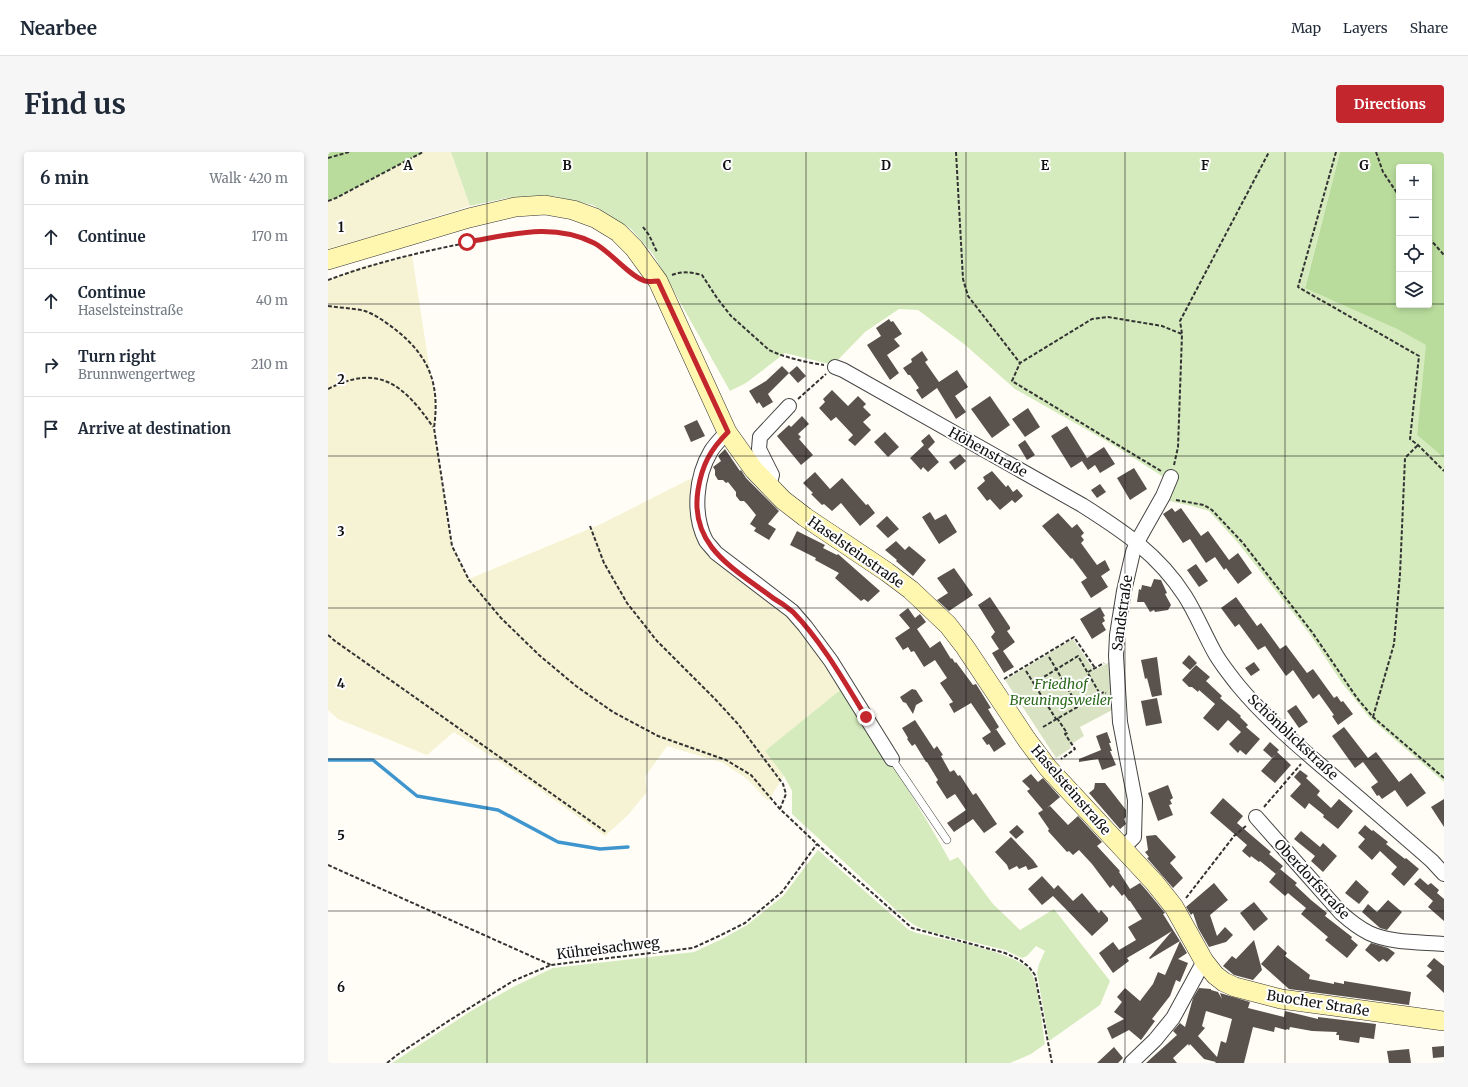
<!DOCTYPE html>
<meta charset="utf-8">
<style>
body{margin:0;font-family:Merriweather,serif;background:#f6f6f7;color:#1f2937}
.controls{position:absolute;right:12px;top:12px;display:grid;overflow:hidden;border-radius:4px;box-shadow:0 2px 6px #0003}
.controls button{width:36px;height:36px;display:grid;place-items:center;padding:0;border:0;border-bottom:1px solid #e0e1e3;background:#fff;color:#1f2937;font:20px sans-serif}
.stop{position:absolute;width:12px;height:12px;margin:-9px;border:3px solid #c4262e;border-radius:50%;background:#fff}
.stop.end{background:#c4262e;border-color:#fff;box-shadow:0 1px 4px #0008}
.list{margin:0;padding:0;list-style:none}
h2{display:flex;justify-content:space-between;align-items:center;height:52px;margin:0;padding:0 16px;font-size:17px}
h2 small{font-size:13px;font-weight:400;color:#747a83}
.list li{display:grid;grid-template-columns:26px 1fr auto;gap:12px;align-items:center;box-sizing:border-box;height:64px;padding:0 16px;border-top:1px solid #e0e1e3}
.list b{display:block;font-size:15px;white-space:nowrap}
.list p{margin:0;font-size:13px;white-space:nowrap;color:#747a83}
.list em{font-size:13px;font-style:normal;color:#747a83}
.icon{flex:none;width:22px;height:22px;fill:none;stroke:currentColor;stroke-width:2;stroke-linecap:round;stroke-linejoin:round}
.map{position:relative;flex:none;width:1116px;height:911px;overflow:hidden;border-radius:4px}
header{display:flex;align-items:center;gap:24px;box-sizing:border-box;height:56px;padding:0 20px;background:#fff;border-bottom:1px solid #e0e1e3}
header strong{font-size:19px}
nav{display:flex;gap:22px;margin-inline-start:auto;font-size:14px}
.intro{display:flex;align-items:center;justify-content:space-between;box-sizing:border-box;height:96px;padding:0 24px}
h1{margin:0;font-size:28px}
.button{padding:10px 18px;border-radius:4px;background:#c4262e;color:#fff;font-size:14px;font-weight:700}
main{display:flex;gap:24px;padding:0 24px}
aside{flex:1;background:#fff;border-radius:4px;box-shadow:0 2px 6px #0003}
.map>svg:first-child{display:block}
.farmland{fill:#f6f3d4}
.green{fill:#d5ebbd}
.forest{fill:#b9dc9c;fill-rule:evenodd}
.cemetery{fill:#d9e3c4}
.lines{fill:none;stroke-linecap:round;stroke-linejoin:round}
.stream{stroke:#3f96cf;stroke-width:3.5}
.building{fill:#5a524d;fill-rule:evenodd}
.lane-casing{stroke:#444;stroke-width:8}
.street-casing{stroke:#444;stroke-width:16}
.secondary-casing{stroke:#333;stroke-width:20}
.path{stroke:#333;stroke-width:2;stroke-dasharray:4 2;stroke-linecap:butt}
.lane{stroke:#fff;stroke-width:7}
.street{stroke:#fff;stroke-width:14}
.secondary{stroke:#fff6b0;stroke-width:19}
.route{stroke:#c4262e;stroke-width:5}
.grid{fill:none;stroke:#111;stroke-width:1;stroke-opacity:0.55}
.labels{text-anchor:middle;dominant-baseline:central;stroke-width:4;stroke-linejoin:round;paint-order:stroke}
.street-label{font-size:14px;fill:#111;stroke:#fff}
.park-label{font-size:14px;font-style:italic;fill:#2f6b1f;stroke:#fff}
.grid-label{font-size:13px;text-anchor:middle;font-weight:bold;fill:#111;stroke:#fff;stroke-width:4;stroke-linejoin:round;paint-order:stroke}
</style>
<header>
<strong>Nearbee</strong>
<nav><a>Map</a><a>Layers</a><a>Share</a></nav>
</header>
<div class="intro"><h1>Find us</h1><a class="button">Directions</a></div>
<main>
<aside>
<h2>6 min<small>Walk · 420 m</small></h2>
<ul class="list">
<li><svg class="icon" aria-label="ahead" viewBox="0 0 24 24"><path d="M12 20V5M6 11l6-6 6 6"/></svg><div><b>Continue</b></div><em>170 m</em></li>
<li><svg class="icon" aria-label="ahead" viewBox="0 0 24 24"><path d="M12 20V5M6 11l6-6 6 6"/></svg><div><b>Continue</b><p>Haselsteinstraße</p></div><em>40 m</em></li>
<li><svg class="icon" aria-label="right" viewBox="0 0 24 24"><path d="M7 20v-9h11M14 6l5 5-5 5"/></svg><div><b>Turn right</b><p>Brunnwengertweg</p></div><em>210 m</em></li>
<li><svg class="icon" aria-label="arrive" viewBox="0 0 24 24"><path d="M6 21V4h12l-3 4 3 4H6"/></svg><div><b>Arrive at destination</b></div></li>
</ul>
</aside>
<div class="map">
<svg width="1116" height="911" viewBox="0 0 1116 911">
<rect width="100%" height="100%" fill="#fffdf5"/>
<g class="farmland">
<path d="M95,0H123L142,54L67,77L0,101V49L8,46Z"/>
<path d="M84,103L102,220L106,236L108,259L106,276L124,394L141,427L273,372L366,325L371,376L462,460L516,535L438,599L456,624L440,649L419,627L395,611L339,594L317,625L319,640L300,663L277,684L190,622L126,580L99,603L10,567L0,558V128L31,116Z"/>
</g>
<g class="green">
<path d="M123,0H1012L977,135L1069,177L1099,193L1089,283L1116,306V630L1042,566L1014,531L981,481L911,392L881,359L864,354L841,349L831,345L837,326L782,291L687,237L636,192L590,158L571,157L537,180L505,213L457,201L418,231L402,239L325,102L303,77L265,53L225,44L179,46L142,54Z"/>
<path d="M516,535C551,593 589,649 622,709L630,705L665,752L692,778L726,757L782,829L772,853L721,889L709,821L711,812L717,799L708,794L699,804L694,806L677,798L600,779L588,774L579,768L464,662V639L456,624L437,599Z"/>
<path d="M490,698L581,778L589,781C613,787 691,800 703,820C711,834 714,875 717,892L703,902L682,911H64L143,859L187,834L225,816L366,800L394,787L419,773L455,744Z"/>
</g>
<g class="forest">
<path d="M0,0H95L8,46L0,49Z"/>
<path d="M1012,0H1116V306L1089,283L1098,193L1069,177L977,136ZM1071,15H1101V153H1071Z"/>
</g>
<path class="cemetery" d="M745,487L766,518L782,510L786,557L752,575L756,584L742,593L743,596L728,606L677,528Z"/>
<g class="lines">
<path class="stream" d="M0,608H45L89,644L170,658L230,690L272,697L300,695"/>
</g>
<g class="building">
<path d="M561,167L563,170L565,169L574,182L566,187L572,194L559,203L571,221L562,228L539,193L553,184L548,176Z"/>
<path d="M594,199L600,208L597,210L611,230L629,218L640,235L627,244L638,260L628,267L609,236L594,247L588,238L591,236L582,223H580L575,216L584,210L583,207Z"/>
<path d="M454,214L461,221L440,242L445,250L435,256L431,250L429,252L421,239L438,229Z"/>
<path d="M469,214L478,224L470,231L461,221Z"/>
<path d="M504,238L520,254L530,244L538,252L535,255L543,263L535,270L543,278L527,294L520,288L525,283L508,265L503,269L491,256L497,250L495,247Z"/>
<path d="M662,244L682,273L664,286L643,257Z"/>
<path d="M700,256L712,275L697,285L684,267Z"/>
<path d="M474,264L481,272L470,282L473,285L471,287L485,303L473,313L449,284L461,273L463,275Z"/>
<path d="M369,268L377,284L363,290L356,274Z"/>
<path d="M739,274L759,306L776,295L787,312L772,321L767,313L760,318L754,309L743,316L723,284Z"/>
<path d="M557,280L571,295L560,305L546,290Z"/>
<path d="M601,282L607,290L600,297L611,310L600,320L595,315L593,318L582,306L596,293L593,289Z"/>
<path d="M697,288L707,303L699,308L690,293Z"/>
<path d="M397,297L412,319L413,318L418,326L451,359L440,372L448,377L441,388L426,379L428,376L422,372L428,363L419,352L416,349H412L408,344V340L400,330L398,331L395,328H390L387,323V318L385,315L393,309L390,304Z"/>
<path d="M632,302L638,309L627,318L621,310Z"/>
<path d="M806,316L819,337L802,348L789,326Z"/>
<path d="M664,319L678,335L680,333L685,340L689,337L695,344L687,351L684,348L672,358L662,347L659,349L649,336L657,329L655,325Z"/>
<path d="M487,320L502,337L514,326L538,353L540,352L547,361L532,374L513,351L504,359L496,352L494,353L483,342L485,341L475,331Z"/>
<path d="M772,332L778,340L769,346L763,338Z"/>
<path d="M844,356L847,360L853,356L873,384L880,379L901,408L910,401L924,421L910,432L898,416L896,418L887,405L878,411L862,387L855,391L835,362Z"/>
<path d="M602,360L607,368L618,362L629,380L611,392L594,365Z"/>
<path d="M730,361L744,376L749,372L756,381L753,384L756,388L753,391L769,413L777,408L782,418L773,424L780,435L763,446L753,430L759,426L744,406L743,407L714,374Z"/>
<path d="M559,364L571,377L560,386L548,374Z"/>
<path d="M469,379L497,393L495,396L509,403L510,402L552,439L540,450L536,447L533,449L507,426L511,421L487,408L488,406L462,393Z"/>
<path d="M568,389L577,398L581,394L598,408L585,424L568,409L569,408L557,398Z"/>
<path d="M868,412L880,429L871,435L859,418Z"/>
<path d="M626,416L645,443L621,459L609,448L620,441L609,426Z"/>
<path d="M826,427L833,428L839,441L837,442L843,453L840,458L827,460L826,458L822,460L816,450H809L811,437L813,438L814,433L823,435Z"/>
<path d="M662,445L682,475V477L679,479L687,490L675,499L686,515L676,521L664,501L671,497L663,485L667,480L650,453Z"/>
<path d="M908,445L929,474L933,471L952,497L958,493L979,521L985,517L1006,546L1009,544L1013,550L1015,549L1025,562L1010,573L1004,564L1006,563L991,542L985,547L965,518L958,524L937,494L930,498L911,472L907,475L893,456Z"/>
<path d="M772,455L777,464L775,465L777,469L774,471L778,478L764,487L752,467Z"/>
<path d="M580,456L587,466L592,462L598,470L589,477L602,496L612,489L623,507L624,506L627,511L628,510L645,533L648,532L663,556L660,557L671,575L666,579L668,577L678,592L666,600L661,592L659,593L654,586L663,580L643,551L626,561L621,552L625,550L612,531L619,526L607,508L596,515L586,499L583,500L580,495L575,498L567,486L582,476L571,463Z"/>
<path d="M861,503L869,511L862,518L854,511Z"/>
<path d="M829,505L834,543L824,545L819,526L817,527L813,508Z"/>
<path d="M926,510L932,518L923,524L917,516Z"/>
<path d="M868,513L882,525L878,529L894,544L892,546L913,564L912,565L920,573L918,575L932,587L918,603L912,598L910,601L901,592L913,580L900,568L890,579L875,566L887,552L871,538L870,540L864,535H861L854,528Z"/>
<path d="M584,537L588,538L595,549L588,553L585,562L578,551L575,550L572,545Z"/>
<path d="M829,546L834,571L818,574L813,549Z"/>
<path d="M968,553L980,570L971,576L959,559Z"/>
<path d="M587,568L606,597L609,594L615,603L613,604L622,620L626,618L630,624L632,623L645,643L648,641L669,672L656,681L645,667L626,680L619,671L638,658L627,642L619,647L608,630L610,628L599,610H598L587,592L584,594L579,587L580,586L574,576Z"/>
<path d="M1016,575L1040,606L1048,600L1071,630L1083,621L1098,641L1079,655L1067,638L1054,647L1051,643L1049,644L1043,635L1050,630L1035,610L1027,616L1004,584Z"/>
<path d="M779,580L783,591H781L784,599H782L788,613L774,618L770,607L751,610V607L773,598L768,584Z"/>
<path d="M942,590L951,598L949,600L963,613L947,631L933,619L948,602L944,606L935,598Z"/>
<path d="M972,618L980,624L978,626L992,639L989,643L1003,656L1011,647L1025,659L1010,677L995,665L996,663L981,651L977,657L962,644L973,632L966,625Z"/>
<path d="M703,622L710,630L715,626L732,645L719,656L722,654L740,673L750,664L774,690L769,694L792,719L791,720L802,737L812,731L819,739L837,761L835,762L852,789L822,807L821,806L844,779L828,789L799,806L801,809L785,821L771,801L785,790L791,798L808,788L800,775L814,767L802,749H801L796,742L794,744L785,733L782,736L764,712L751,698L745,703L741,699L739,700L720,679L721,677L710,661L715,658L699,639L702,637L694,629Z"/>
<path d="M767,631H777L798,658V665L796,667L798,672L792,677L761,641L766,637Z"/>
<path d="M840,633L845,646L842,648L844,652L841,653L845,663L830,669L820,641Z"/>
<path d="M895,646L915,664L909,671L943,700L941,702L955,714L948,722L932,709L931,710L923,704L922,706L914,699L919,693L882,661Z"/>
<path d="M1116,647V675L1103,655Z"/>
<path d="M689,673L696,680L688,687L681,680Z"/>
<path d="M1037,673L1044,679L1045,678L1060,690L1058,692L1077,707L1078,706L1091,717L1076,734L1063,722L1069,715L1052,699L1044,708L1030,695L1037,687L1030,681Z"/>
<path d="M973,679L992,695L995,691L1009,704L995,720L983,709L987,704L966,687Z"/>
<path d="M828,683L848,705L842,711L855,726L845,736L819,706L821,705L817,700L820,698L818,684Z"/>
<path d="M683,685L705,708L710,715L700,718L698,714L691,717L689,714L681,718L679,713L667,700Z"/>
<path d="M952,717L969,731L967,733L983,748L999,761L997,764L1024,785L1023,787L1030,793L1019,806L997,788L1000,785L973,762L978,756L960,741L957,744L941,730Z"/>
<path d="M714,724L726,737L730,733L745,749L754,741L771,761L773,758L780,766V769L764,784L725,744L714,753L700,737Z"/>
<path d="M1092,726L1100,733L1103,731L1111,738L1109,741L1116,747V769L1100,755L1105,749L1086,732Z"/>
<path d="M1028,728L1041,740L1031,752L1017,741Z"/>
<path d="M886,731L900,748L882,763L889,784L897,775L905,783L898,790L881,795L870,776L865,761L863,763L858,755Z"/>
<path d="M1060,748L1074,760L1059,778L1052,776L1034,760L1040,752L1049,760Z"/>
<path d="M926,750L940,767L926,779L912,761Z"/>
<path d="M926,788L934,818L925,828L906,823L895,814L904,804L908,807Z"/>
<path d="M852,789L859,801L850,807L860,811L852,830L848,828L842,844L824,867L827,869L813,888L801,878L784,887L779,876L796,867L786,860L794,850L789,845L797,836L812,849L825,832L830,820L837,823Z"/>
<path d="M1043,791L1060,796L1067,801L1059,810L1055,807L1051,810L1037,798Z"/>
<path d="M950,793L959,801L957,804L982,823L981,827L1006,832V830L1016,832V829L1083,840L1081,853L961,837L933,812Z"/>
<path d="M1106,806L1116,814V841L1098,824L1104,818L1099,814Z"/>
<path d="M871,836L883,837V838L890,840L894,847L892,841L922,850L920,856L956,865L957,859L990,867V865L1048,872L1046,887L1032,885L1031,891L1011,888V883H1008L1009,880L984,879L962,875L961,878L959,877L958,878L947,875L946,880L925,875L916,911H887L888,910L876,907L862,892L861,894L860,892L845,906L849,911H818L849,883L845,879L852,871L857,875L865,846ZM878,859L904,867L898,891L893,889L889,905L870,884L877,876L874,874Z"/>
<path d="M1116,894V905L1105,906L1104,895Z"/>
<path d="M786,895L795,906L790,911H769Z"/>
<path d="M1081,897L1083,911H1061L1059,899Z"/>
</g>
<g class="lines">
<g class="lane-casing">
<path id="lane" d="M564,607L619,688"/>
</g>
<g class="street-casing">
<g id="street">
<path d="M507,215L515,218L754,353C795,379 830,402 857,444C869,463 877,484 888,503C894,513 902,523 909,532C937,566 970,594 1003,622C1037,651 1071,680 1104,709L1116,722"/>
<path d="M399,280C394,286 388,291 383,299C368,324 364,362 378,389C381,393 385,397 388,401L464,459L477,474L503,509L564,607"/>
<path d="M441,334L444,323L431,297L432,285L461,254"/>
<path d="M928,665L1013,761C1022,769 1031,776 1041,781C1062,791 1093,790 1116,792"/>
<path d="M795,696L806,685L807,648L792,570L788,504L789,483L796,439L805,400L809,390L835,344L843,325"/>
<path d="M803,911L827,888L845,866L876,809"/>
</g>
</g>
<g class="secondary-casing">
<path id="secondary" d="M0,108L141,66L187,55L217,53L245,58L267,66L290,80L306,96L330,129L399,280L426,318L455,348L477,365L559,420L583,438L620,473L637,495L699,588L720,616L826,730L846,755L876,809L887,823L896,830L907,835L953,847L1116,869"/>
</g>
<g class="path">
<path d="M628,0L635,127L640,144L692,211"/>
<path d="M1008,0L970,135L1091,204L1082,287L1090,293L1116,319"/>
<path d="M1048,0L1055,20L1071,44"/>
<path d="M0,6L21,0"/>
<path d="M0,49L8,46L95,0"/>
<path d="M315,75L321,83L329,100"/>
<path d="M1101,86L1116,103"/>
<path d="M344,123C354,119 363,120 374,123L389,146L403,164L441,198C458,206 477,210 496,213"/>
<path d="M0,128C51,109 105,97 159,87C190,82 221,74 251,85C273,93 289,108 306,123"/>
<path d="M0,154C12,156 25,156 37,159C48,163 59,171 68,178C102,205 112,233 106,276L124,394L141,428L173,466L211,503L248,534L285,560L330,584L398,608L423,623L452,657L489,692L584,776L677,801L692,808L701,815L707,823L724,911"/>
<path d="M0,237C51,211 76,233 105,275"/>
<path d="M470,247L498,222"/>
<path d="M846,313L850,295L854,182L852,169L941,0"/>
<path d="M833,319L684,229L692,211L764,167L780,165L834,174L854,182"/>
<path d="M848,348L876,353L884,358L915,391L984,480L1029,546L1045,565L1116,626"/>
<path d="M262,374L276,411L299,451L329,489L387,547L410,572L455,632L458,642L452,657"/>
<path d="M0,483L7,489L278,680"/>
<path d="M721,505L750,554"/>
<path d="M698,519L728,567"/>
<path d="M760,520L776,511"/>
<path d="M676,527L746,485L767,516"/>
<path d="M706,531L750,504L772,542"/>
<path d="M1045,565L1066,492L1072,422L1077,306L1090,293"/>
<path d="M729,566L739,581L737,582L747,597L733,607"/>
<path d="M715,575L772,542L776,540L778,541"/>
<path d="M936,655L973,612"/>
<path d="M0,713L223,813"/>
<path d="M858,746L906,684L919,673"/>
<path d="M59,911L69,903L122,868L185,829L223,813L365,796L391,784L417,771L454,740L489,692"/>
</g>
<use href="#lane" class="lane"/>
<use href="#street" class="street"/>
<use href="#secondary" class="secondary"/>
</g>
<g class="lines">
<path class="route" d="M139,90C182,83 224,70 266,91C282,99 302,125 317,129C321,130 326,129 330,129L400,280C382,298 374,313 370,338C361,395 407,417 445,446C452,450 459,455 465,460C494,490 516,529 538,565"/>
</g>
<path class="grid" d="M159,0V911M319,0V911M478,0V911M638,0V911M797,0V911M957,0V911M0,152H1071M1101,152H1116M0,304H1116M0,456H1116M0,607H1116M0,759H1116"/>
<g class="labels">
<g class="street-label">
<text transform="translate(660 300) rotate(29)">Höhenstraße</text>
<text transform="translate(528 400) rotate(35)">Haselsteinstraße</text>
<text transform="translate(794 461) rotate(-82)">Sandstraße</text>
<text transform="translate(965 585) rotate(43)">Schönblickstraße</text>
<text transform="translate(743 638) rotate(49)">Haselsteinstraße</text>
<text transform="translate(984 727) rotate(47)">Oberdorfstraße</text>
<text transform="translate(280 796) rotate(-7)">Kühreisachweg</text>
<text transform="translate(990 851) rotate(9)">Buocher Straße</text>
</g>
<g class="park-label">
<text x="733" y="532">Friedhof<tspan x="733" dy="16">Breuningsweiler</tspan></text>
</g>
</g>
<g class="grid-label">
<text x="80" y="18">A</text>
<text x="239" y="18">B</text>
<text x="399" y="18">C</text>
<text x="558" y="18">D</text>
<text x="717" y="18">E</text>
<text x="877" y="18">F</text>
<text x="1036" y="18">G</text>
<text x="13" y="80">1</text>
<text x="13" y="232">2</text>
<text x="13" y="384">3</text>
<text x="13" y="536">4</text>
<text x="13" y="688">5</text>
<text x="13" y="840">6</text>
</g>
</svg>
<div class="controls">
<button>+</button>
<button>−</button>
<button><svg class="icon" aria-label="locate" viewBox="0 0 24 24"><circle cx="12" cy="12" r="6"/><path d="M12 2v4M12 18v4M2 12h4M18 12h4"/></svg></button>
<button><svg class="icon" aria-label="layers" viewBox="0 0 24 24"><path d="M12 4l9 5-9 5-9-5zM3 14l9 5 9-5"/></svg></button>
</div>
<div class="stop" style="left:139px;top:90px"></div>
<div class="stop end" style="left:538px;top:565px"></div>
</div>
</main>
